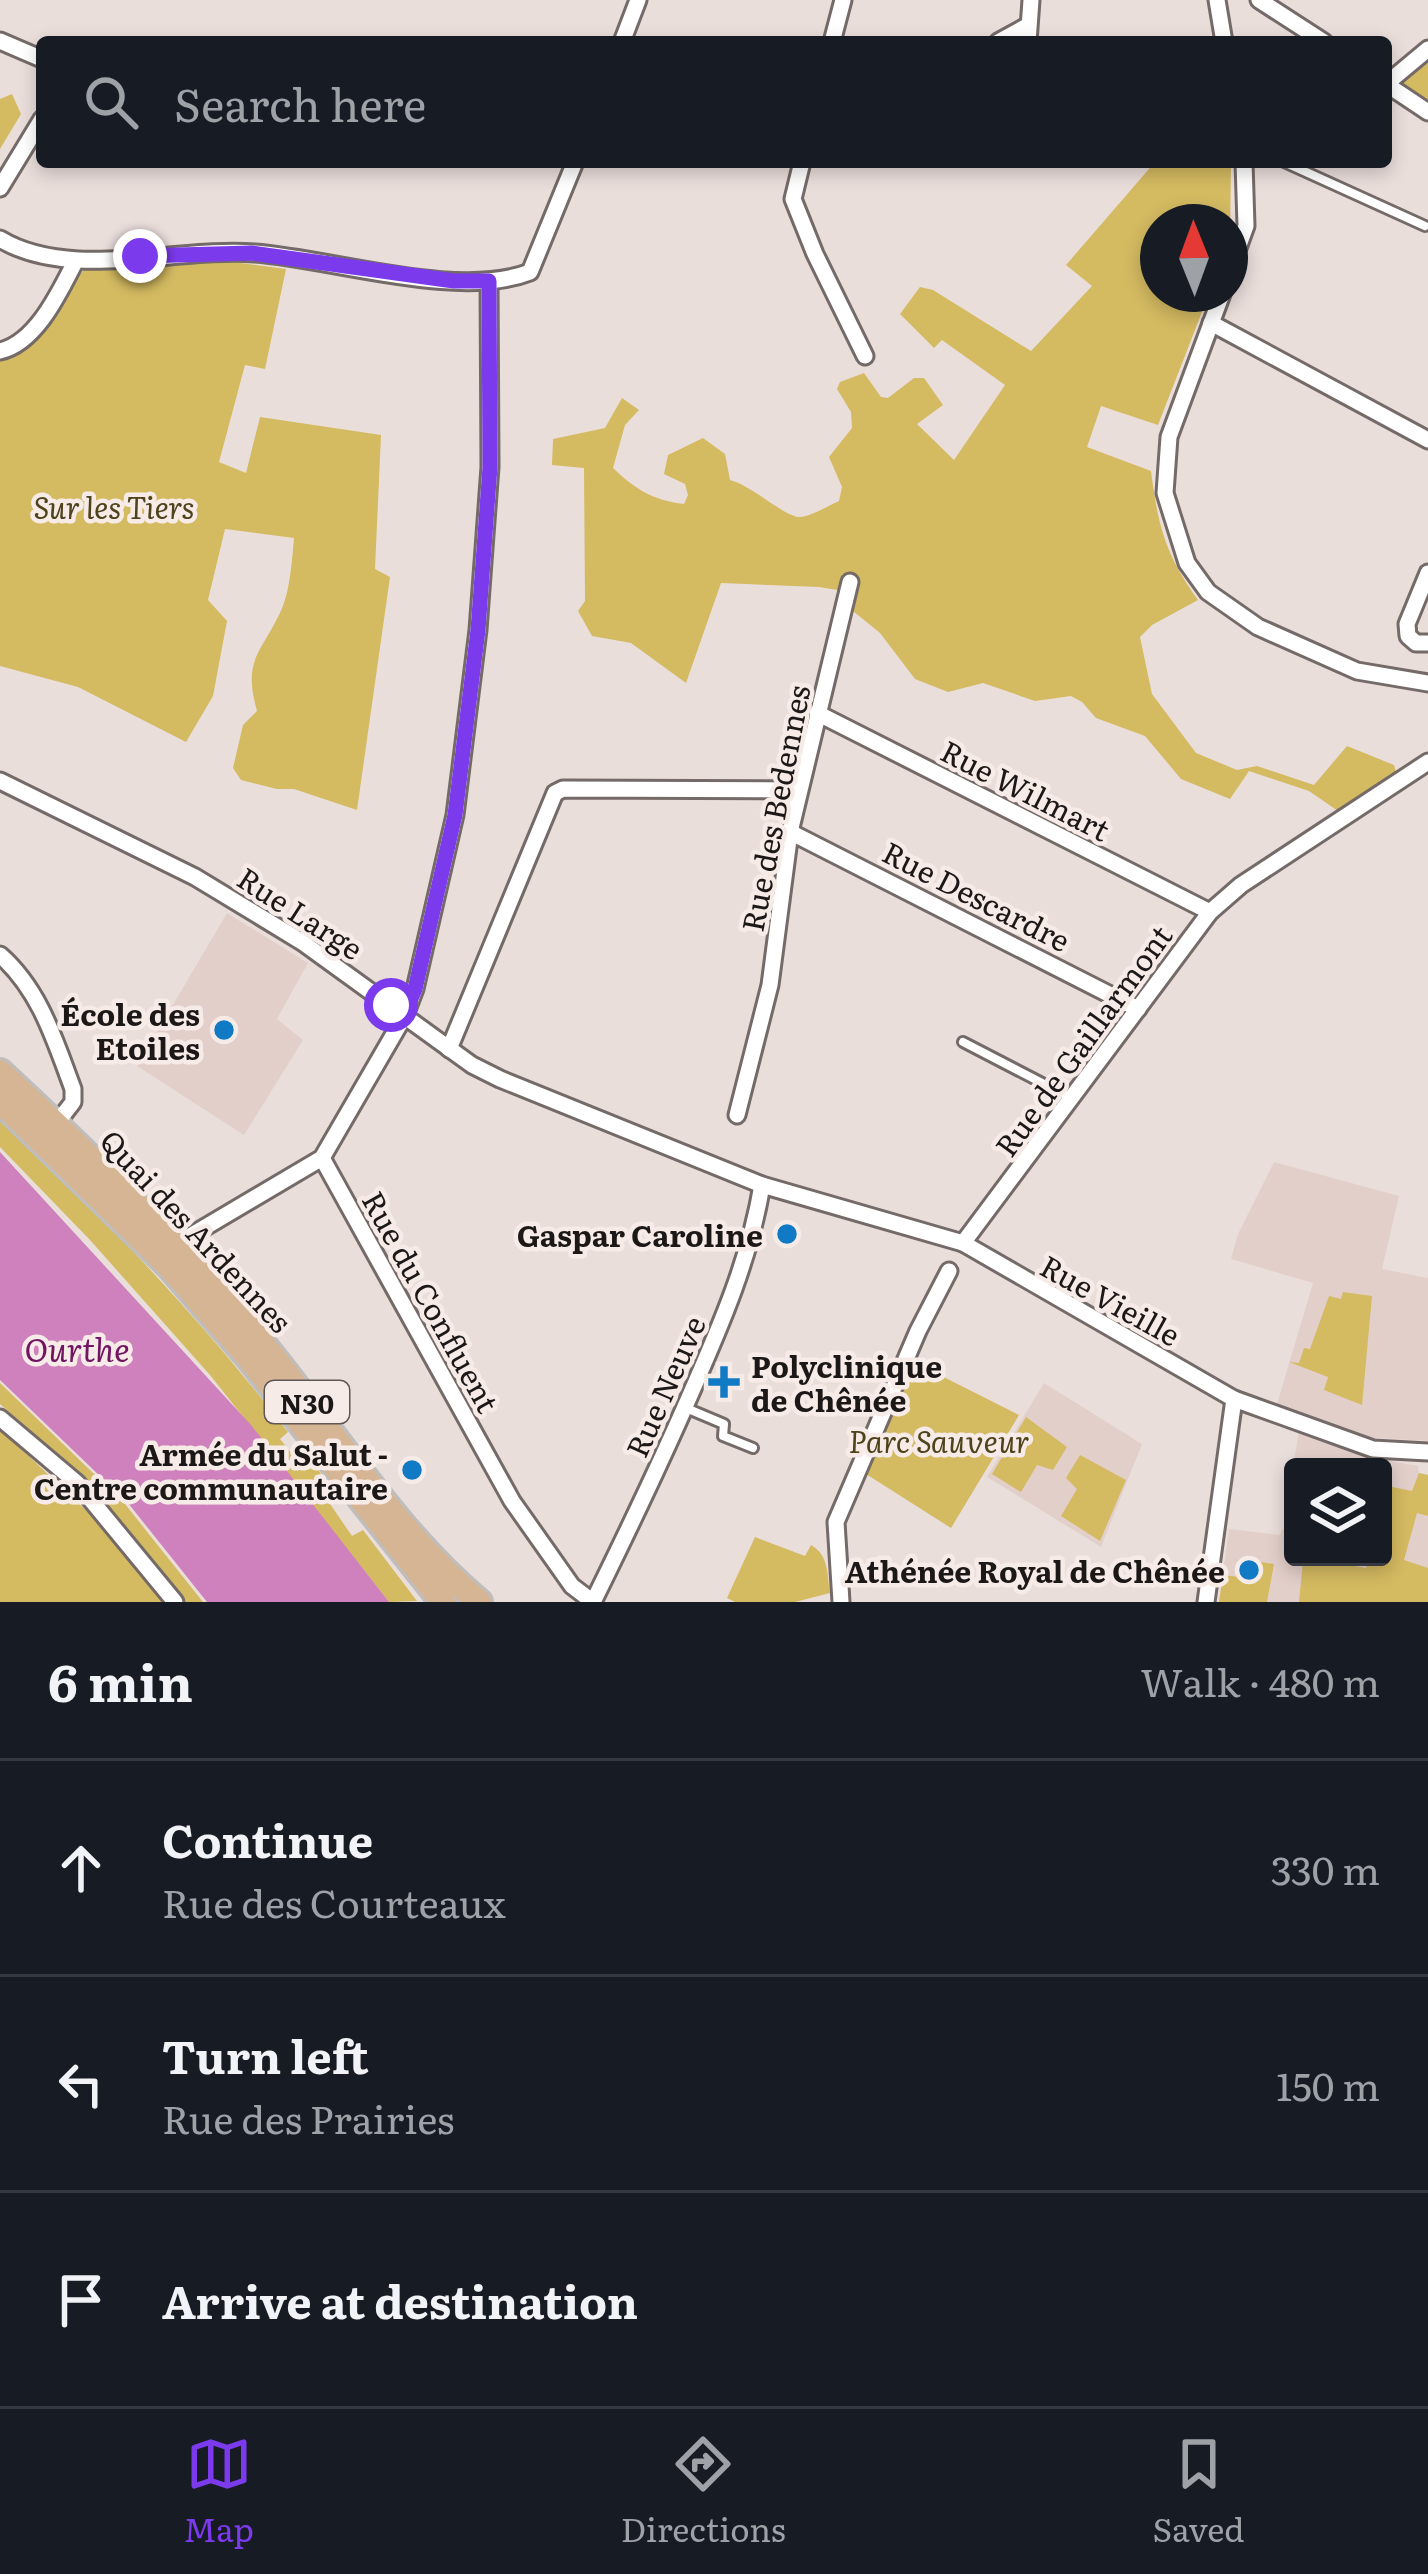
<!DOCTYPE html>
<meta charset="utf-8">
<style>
body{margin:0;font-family:Literata,serif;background:#20242c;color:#f1f3f6}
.controls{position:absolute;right:36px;bottom:36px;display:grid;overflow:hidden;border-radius:12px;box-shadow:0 6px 18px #0003}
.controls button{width:108px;height:108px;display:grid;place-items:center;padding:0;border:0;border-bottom:3px solid #363941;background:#171b24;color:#f1f3f6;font:60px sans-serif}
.compass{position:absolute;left:1140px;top:204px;width:108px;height:108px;border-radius:50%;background:#171b24;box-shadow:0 6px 18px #0003;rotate:359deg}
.stop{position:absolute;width:36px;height:36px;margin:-27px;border:9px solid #7c3aed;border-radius:50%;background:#fff}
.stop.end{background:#7c3aed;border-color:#fff;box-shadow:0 3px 12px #0008}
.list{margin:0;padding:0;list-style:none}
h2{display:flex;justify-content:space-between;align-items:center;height:156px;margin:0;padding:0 48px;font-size:51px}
h2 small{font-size:39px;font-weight:400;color:#9ea1a6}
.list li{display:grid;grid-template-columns:78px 1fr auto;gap:36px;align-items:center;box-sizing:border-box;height:216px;padding:0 48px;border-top:3px solid #363941}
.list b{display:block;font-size:45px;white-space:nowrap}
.list p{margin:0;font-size:39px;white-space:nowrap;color:#9ea1a6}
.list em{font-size:39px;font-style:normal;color:#9ea1a6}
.icon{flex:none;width:66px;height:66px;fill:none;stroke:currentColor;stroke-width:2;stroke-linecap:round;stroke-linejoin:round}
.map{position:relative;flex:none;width:1428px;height:1602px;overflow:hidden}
.search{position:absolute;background:#171b24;box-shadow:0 6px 18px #0003;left:36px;right:36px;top:36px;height:132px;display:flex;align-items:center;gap:30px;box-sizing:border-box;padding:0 42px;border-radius:12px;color:#9ea1a6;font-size:45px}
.sheet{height:804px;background:#171b24}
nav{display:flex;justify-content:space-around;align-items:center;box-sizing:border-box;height:168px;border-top:3px solid #363941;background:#171b24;font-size:33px;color:#9ea1a6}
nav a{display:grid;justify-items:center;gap:6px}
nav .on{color:#7c3aed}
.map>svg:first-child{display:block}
.built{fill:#e3cfca}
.green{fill:#d4ba61}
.water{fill:#ce81bc}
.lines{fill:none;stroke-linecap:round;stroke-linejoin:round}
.service-casing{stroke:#746a67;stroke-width:14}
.minor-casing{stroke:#746a67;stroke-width:21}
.primary-casing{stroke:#bfbebe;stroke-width:30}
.service{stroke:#fff;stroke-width:8}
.minor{stroke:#fff;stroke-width:15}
.primary{stroke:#d6b594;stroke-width:24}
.route{stroke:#7c3aed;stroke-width:15}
.poi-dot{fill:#117ac5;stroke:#f7ebe8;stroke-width:4.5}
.labels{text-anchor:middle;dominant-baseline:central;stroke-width:9;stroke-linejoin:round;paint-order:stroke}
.shield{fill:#f7ebe8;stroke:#5e5756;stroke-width:3}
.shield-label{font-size:27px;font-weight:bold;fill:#1c1817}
.park-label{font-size:30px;font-style:italic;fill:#4f431b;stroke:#f7ebe8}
.street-label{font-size:30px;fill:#1c1817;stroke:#f7ebe8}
.poi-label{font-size:30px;font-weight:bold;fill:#1c1817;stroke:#f7ebe8;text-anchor:end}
.water-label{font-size:33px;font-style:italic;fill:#711562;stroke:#f7ebe8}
</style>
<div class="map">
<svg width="1428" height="1602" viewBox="0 0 1428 1602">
<rect width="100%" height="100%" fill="#eadedb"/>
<g class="built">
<path d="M227,913L308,963L277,1019L303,1040L244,1135L137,1066Z"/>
<path d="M1274,1162L1399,1196L1382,1269L1428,1278V1441L1374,1438L1277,1404L1313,1283L1231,1259L1238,1234Z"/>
<path d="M1044,1383L1142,1444L1101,1547L987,1477Z"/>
<path d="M1299,1432L1363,1456L1418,1466L1419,1473L1428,1475V1602H1219L1229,1529L1280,1535L1282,1529H1287L1293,1501V1557H1383V1467H1293V1493L1288,1492Z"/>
</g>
<g class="green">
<path d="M1428,56V104L1400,85L1399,79Z"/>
<path d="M12,94L21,114L0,149V99Z"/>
<path d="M1155,162H1231L1230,239V222H1158V294H1209L1158,425L1101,406L1087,447L1151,471C1158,526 1165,554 1198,600L1152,625L1140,637L1152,694L1196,753L1237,770L1257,766L1314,785L1347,746L1394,765L1396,773L1338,811L1309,791L1249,771L1230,799L1181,779L1145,736L1096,718L1082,702L1071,696L1035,701L983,683L948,692L915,679L880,633L853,611L856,593L819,587L721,583L686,683L631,643L592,636L578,611L585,601L584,468L552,465L553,439L605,428L622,398L639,410L625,425L613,468C635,489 652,500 684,504L688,495L685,484L664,474L668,455L703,438L725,454L730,480C753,486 787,519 801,517C813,515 828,506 839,501L842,487L829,457L852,428L851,412L837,389L840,382L864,373L881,397L888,398L914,378H924L943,405L917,424L954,460L1005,385L942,340L934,348L900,314L920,287L933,290L1031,351L1092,286L1066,265Z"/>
<path d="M225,261L286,269L265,369L245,365L219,462L246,473L260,417L381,435L375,569L390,577L357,810L294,789H277L241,780L233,768L243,725L257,711C243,660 259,656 280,613C290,593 292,561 294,538L225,529L208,600L227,621L213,696L186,742L78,687L0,666V355L85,269Z"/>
<path d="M0,1119C104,1217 201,1319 288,1432L280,1439L303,1468L313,1463L337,1495L328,1501L352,1536L363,1530L417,1601L389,1602L210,1375L90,1240L0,1147Z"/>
<path d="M1343,1292L1372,1296L1362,1405L1324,1390L1328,1377L1289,1362L1299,1363L1304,1348L1310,1349L1329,1296L1341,1299Z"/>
<path d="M910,1360L1019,1415L951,1528L866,1474Z"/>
<path d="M0,1383L125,1504L203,1602H184L75,1470L0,1404Z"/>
<path d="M1026,1417L1067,1447L1053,1470L1037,1465L1021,1492L992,1474Z"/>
<path d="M0,1429L88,1512L163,1602H0Z"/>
<path d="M1080,1455L1126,1480L1100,1541L1061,1516L1077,1489L1066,1478Z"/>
<path d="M1419,1473L1428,1475V1516L1417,1513L1404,1560L1428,1568V1602H1299L1303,1561L1292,1559L1293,1555L1366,1568L1371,1557H1383L1386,1480L1392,1481V1487L1412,1491Z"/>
<path d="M755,1537L805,1556L811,1545C829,1555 827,1574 830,1593L795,1602H735L727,1598Z"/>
<path d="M1249,1560L1274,1564L1267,1602H1219L1223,1575L1247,1578Z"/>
</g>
<path class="water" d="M0,1152L251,1425L389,1602H207L128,1503L0,1380Z"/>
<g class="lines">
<g class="service-casing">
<g id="service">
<path d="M1284,162L1425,226"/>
<path d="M963,1042L1073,1099"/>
<path d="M686,1408L724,1424L723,1436L753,1448"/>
</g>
</g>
<g class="minor-casing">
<g id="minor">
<path d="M1217,0L1224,42"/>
<path d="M1259,0L1324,42"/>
<path d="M0,41L42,59"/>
<path d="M622,42L638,0"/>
<path d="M832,42L843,0"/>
<path d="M998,42L1027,26"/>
<path d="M1028,42L1031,0"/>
<path d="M1386,84L1428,49"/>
<path d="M1386,84L1428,112"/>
<path d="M802,162L793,199L815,254L865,356"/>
<path d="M0,188L42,119"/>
<path d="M0,239C69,281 176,247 255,253C334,259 458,300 530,272L575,162"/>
<path d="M1230,270L1246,226L1244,162"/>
<path d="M1222,294L1169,437L1165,493L1187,563L1208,592L1258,627L1357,671L1428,683"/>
<path d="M1211,323L1428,440"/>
<path d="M0,351C36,343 59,293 75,262"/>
<path d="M1428,573L1407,624L1408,636L1416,643H1428"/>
<path d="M817,713L1210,912"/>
<path d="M0,781L195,877L302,942L472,1065L500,1079L762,1185L963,1243L1234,1399L1373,1449L1428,1452"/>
<path d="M790,832L1138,1009"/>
<path d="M0,955C40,990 55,1041 73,1089V1102L56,1124"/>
<path d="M449,1049L555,793L563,789L799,790"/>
<path d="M737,1115L770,985L790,832L850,582"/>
<path d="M322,1158L512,1501L572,1586L593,1602"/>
<path d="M963,1243L1210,912L1241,885L1428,762"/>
<path d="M175,1245L322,1158L405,1015L415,989L455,815L478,630L490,467L489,282"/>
<path d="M0,1418L77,1483L175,1602"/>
<path d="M593,1602C627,1533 660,1464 691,1393C721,1325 750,1258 762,1185"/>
<path d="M841,1602L836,1522L918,1331L949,1271"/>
<path d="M1206,1602L1234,1399"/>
</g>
</g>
<g class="primary-casing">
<g id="primary">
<path d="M0,1072C92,1157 182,1246 261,1342C333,1429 392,1529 479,1602"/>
<path d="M0,1101L169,1266L249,1358L443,1602"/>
</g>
</g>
<use href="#service" class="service"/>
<use href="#minor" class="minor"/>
<use href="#primary" class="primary"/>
</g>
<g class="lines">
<path class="route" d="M140,256L251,253L454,281H489L490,467L478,630L455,815L415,989L404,1015L391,1005"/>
</g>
<g class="poi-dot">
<circle cx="224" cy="1030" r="12"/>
<circle cx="787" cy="1234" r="12"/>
<path d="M718 1364h12v12h12v12h-12v12h-12v-12h-12v-12h12z"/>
<circle cx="412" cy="1470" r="12"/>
<circle cx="1249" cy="1570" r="12"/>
</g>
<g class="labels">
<rect class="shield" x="265" y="1381" width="84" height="42" rx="9"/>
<g class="shield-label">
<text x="307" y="1402">N30</text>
</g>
<g class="park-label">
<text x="114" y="506">Sur les Tiers</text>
<text x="939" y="1440">Parc Sauveur</text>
</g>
<g class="street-label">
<text transform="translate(1026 789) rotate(27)">Rue Wilmart</text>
<text transform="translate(774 808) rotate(-79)">Rue des Bedennes</text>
<text transform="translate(977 895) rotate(27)">Rue Descardre</text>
<text transform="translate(301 912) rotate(33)">Rue Large</text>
<text transform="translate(1082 1040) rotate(-54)">Rue de Gaillarmont</text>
<text transform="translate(197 1230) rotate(47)">Quai des Ardennes</text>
<text transform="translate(1111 1299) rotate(29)">Rue Vieille</text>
<text transform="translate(432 1301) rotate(61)">Rue du Confluent</text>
<text transform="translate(664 1386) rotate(-66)">Rue Neuve</text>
</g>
<g class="poi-label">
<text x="200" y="1013">École des<tspan x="200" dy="34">Etoiles</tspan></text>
<text x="763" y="1234">Gaspar Caroline</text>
<text x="751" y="1365" text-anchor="start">Polyclinique<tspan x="751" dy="34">de Chênée</tspan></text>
<text x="388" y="1453">Armée du Salut -<tspan x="388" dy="34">Centre communautaire</tspan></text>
<text x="1225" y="1570">Athénée Royal de Chênée</text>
</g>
<g class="water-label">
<text x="77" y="1347">Ourthe</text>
</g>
</g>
</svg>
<div class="controls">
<button><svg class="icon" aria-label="layers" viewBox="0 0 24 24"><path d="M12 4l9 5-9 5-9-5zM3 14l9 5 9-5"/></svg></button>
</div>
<svg class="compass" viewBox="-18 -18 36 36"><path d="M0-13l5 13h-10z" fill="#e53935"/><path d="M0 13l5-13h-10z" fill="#9ea1a6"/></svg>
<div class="stop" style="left:391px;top:1005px"></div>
<div class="stop end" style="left:140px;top:256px"></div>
<div class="search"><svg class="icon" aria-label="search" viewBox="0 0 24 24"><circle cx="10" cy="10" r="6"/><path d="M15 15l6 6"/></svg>Search here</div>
</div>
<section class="sheet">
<h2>6 min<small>Walk · 480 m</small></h2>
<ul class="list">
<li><svg class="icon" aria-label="ahead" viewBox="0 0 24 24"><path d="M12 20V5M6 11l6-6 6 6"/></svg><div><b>Continue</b><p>Rue des Courteaux</p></div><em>330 m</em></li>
<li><svg class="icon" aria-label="left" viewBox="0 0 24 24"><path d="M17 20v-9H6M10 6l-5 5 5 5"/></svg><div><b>Turn left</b><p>Rue des Prairies</p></div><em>150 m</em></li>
<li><svg class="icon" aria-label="arrive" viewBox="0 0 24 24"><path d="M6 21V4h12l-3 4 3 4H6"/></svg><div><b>Arrive at destination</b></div></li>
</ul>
</section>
<nav>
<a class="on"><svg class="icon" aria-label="map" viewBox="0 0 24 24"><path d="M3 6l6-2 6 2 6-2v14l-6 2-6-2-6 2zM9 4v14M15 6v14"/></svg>Map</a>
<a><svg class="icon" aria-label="directions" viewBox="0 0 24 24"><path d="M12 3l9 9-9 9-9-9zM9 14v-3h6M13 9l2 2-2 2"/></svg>Directions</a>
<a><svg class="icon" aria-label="saved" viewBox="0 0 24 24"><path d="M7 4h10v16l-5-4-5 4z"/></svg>Saved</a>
</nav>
